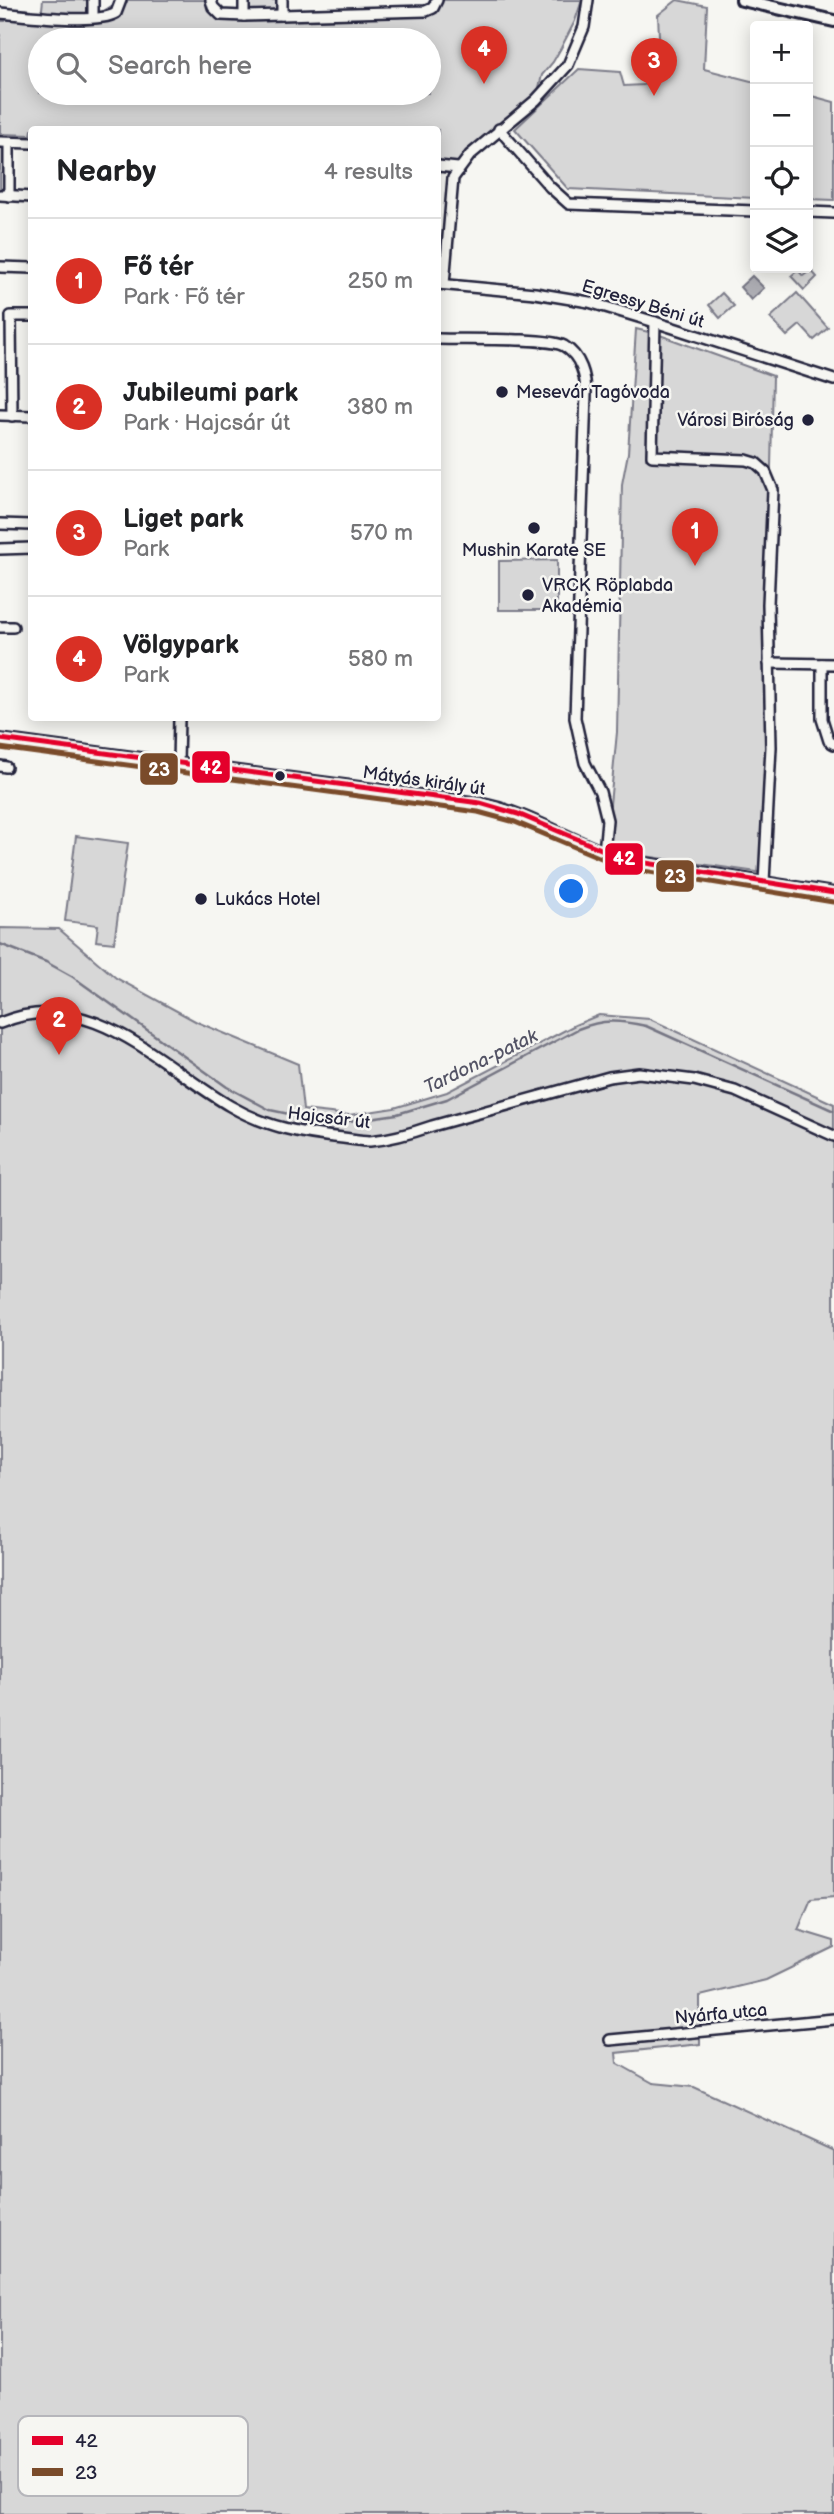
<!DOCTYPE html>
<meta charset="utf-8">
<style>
body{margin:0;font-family:"Balsamiq Sans",sans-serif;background:#f2f2f2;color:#202124}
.controls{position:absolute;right:21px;top:21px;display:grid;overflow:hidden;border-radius:7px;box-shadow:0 4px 18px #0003}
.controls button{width:63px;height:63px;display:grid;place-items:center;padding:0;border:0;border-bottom:2px solid #e0e0e0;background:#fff;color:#202124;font:35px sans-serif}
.you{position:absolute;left:572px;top:892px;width:24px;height:24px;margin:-18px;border:5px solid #fff;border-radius:50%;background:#1a73e8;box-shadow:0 0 0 10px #1a73e833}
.badge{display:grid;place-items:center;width:46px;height:46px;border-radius:50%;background:#d93025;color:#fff;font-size:23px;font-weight:700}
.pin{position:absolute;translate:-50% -58px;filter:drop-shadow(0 2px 4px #0008)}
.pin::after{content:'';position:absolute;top:37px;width:24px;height:21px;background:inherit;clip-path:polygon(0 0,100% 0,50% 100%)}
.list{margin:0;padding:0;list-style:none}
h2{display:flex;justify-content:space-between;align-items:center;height:91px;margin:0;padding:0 28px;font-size:30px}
h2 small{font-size:23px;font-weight:400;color:#757577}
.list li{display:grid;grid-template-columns:46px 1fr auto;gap:21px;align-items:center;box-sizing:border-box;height:126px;padding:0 28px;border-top:2px solid #e0e0e0}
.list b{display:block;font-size:26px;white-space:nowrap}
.list p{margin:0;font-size:23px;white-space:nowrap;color:#757577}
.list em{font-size:23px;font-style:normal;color:#757577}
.icon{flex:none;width:38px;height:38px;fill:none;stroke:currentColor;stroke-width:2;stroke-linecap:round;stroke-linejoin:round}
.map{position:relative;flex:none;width:834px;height:2514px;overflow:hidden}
.search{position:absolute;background:#fff;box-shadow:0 4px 18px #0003;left:28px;top:28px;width:413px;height:77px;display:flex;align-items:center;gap:18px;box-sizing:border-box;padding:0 24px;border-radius:38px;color:#757577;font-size:26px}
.panel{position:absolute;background:#fff;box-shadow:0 4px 18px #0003;left:28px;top:126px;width:413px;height:595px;border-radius:7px}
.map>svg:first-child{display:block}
.green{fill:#d7d7d7;stroke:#7c7c89;stroke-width:2;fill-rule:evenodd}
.water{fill:#adadb3;stroke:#757583;stroke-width:2}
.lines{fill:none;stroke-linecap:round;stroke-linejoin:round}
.stream{stroke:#757583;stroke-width:2.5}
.minor-casing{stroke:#22223b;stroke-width:14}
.tertiary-casing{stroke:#22223b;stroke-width:16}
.minor{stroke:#f6f6f2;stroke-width:9}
.tertiary{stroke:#f6f6f2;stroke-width:10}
.bus-1-casing{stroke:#f6f6f2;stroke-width:10}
.bus-2-casing{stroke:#f6f6f2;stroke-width:10}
.bus-1{stroke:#e4002b;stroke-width:5}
.bus-2{stroke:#7a4b2a;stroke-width:5}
.poi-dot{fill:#22223b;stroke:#f6f6f2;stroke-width:2.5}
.labels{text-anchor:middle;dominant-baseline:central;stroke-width:5;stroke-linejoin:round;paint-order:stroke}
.street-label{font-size:18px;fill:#22223b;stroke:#f6f6f2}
.poi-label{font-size:18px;fill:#22223b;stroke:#f6f6f2;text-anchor:start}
.water-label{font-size:19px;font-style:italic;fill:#535365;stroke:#f6f6f2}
.key{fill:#f6f6f2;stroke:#b6b6bb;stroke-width:2}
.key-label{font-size:19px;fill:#22223b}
.line-badge{stroke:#f6f6f2;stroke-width:2.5}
.badge-label{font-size:19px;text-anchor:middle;font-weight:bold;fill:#fff}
</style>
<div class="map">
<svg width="834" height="2514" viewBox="0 0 834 2514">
<rect width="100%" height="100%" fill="#f6f6f2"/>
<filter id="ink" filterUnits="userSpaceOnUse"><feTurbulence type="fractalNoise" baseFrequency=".0143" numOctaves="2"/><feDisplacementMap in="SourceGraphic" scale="14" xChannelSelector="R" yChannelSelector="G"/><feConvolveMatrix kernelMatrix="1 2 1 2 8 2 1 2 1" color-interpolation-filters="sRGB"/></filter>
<g filter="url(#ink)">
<g class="green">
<path d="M43,0H93L94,17L121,0H211L226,15L243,16L244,0H282V15L427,12L437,0H582L575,21L561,48L553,62L542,75L536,100L458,168L438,166V130H32L31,135L0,134V21H5V14L41,18ZM40,40H429V93H40Z"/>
<path d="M677,0L707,6L704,69L755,82V198L568,189L515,129L579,69L620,72L624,86L643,85L661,78L658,15Z"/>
<path d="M808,95L834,102V200L808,199Z"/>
<path d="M0,142L9,143V192L0,188Z"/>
<path d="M798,270L803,276L811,270L817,277L804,290L791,276Z"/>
<path d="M722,293L734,306L720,318L709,305Z"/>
<path d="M797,293L828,328L814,340L800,325L787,336L770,318Z"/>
<path d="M636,329L657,334L773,376L768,604L771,747L764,873L637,855L606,846L617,732L622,484L628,453Z"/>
<path d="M557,560V610H499V561Z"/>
<path d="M76,836L128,843L114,943L96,941L98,925L65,921Z"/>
<path d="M0,928L59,929L116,978L197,1022L298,1064L303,1110L349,1115L394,1108L447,1092L575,1025L599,1015L650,1019L834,1104V1897L811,1899L798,1930L834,1941V1947L766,1980L700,1996V2044L616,2053L617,2063L653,2083L694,2087L834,2151V2514H0Z"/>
</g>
<path class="water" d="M752,276L764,288L751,300L740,287Z"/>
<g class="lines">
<path class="stream" d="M0,944L46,962L73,977L227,1087L270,1110L308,1118L349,1121L397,1114L447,1099L578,1029C604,1019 618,1020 646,1026L834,1111"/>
<g class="minor-casing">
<g id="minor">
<path d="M93,0V17"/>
<path d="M211,0L213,7L221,15L244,16L426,11L433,8L437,0"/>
<path d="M0,13C25,15 96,25 116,13L121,0"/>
<path d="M282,15V0"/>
<path d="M244,16V0"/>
<path d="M499,129L550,187L569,204L755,211"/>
<path d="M0,142L32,143"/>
<path d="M438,166L458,168"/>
<path d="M0,195L32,197"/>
<path d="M9,196V143"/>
<path d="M808,212L834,213"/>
<path d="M0,267L32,268"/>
<path d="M438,284L535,293L589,302L655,322L834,380"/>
<path d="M444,284L453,178L470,155L536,100L568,65L584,27L588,0"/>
<path d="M655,322L652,456L746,460L756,463L765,471L773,490L768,604L771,747L764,882"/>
<path d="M438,339C462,340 547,337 564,346C581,356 586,377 586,394L575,718L585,763L600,792L607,820L604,853"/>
<path d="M0,415L32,416"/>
<path d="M12,416L11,316H32"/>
<path d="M0,524L32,525"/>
<path d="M0,549L32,548"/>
<path d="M0,627H13"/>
<path d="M769,663L834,664"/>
<path d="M822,664V719L829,741L834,744"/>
<path d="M0,739L480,803C532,813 577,845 627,860L834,893"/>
<path d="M178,763L179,718"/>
<path d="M0,766L6,767"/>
<path d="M0,1023C90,985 159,1065 230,1106C266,1127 303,1134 343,1138C352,1139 361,1141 370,1141C391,1139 412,1133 432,1126L609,1077L639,1073L694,1080L735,1091L834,1136"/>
<path d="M610,2040L834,2019"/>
</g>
</g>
<g class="tertiary-casing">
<path id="tertiary" d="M742,0L834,21"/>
</g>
<use href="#minor" class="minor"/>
<use href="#tertiary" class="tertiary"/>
<g class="bus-1-casing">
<path id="bus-1" d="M0,739L480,803L518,814L627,860L834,893"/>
</g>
<g class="bus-2-casing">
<path id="bus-2" d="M0,748L478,812L515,822L625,868L833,902"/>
</g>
<use href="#bus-1" class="bus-1"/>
<use href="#bus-2" class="bus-2"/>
</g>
</g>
<g class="poi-dot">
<circle cx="502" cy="392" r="7"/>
<circle cx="808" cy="420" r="7"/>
<circle cx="534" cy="528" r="7"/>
<circle cx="528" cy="595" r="7"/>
<circle cx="280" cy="776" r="6"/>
<circle cx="201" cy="899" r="7"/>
</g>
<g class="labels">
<g class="street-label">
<text transform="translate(643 304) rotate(17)">Egressy Béni út</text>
<text transform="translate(424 781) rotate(8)">Mátyás király út</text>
<text transform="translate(329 1118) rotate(7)">Hajcsár út</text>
<text transform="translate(721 2014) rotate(-5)">Nyárfa utca</text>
</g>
<g class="poi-label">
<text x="516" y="392">Mesevár Tagóvoda</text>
<text x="794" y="420" text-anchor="end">Városi Biróság</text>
<text x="534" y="550" text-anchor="middle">Mushin Karate SE</text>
<text x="542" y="585">VRCK Röplabda<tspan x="542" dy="21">Akadémia</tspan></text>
<text x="215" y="899">Lukács Hotel</text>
</g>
<g class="water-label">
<text transform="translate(481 1062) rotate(-26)">Tardona-patak</text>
</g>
</g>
<rect x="18" y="2416" width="230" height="80" rx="10" class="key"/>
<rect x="32" y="2436" width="31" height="9" fill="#e4002b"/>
<rect x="32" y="2468" width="31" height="8" fill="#7a4b2a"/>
<g class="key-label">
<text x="75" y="2447">42</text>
<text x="75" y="2479">23</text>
</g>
<g class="line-badge">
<rect x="191" y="750" width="40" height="34" rx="7" fill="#e4002b"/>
<rect x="139" y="752" width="40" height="34" rx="7" fill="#7a4b2a"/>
<rect x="604" y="842" width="40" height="34" rx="7" fill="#e4002b"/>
<rect x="655" y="859" width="40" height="34" rx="7" fill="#7a4b2a"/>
</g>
<g class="badge-label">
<text x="211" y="774">42</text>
<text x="159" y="776">23</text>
<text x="624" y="865">42</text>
<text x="675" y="883">23</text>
</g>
</svg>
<div class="controls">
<button>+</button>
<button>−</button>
<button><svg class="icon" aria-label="locate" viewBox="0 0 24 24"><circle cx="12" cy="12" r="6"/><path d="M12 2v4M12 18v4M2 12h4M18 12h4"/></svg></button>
<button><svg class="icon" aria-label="layers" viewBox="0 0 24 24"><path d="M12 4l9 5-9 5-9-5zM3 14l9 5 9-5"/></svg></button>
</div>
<div class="you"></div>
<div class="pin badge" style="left:695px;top:566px">1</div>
<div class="pin badge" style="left:59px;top:1055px">2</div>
<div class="pin badge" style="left:654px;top:96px">3</div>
<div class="pin badge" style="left:484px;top:84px">4</div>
<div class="search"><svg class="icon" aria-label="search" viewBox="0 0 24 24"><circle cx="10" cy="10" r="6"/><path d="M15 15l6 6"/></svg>Search here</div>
<section class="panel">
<h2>Nearby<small>4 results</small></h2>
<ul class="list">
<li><span class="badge">1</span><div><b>Fő tér</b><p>Park · Fő tér</p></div><em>250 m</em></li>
<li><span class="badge">2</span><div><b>Jubileumi park</b><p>Park · Hajcsár út</p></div><em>380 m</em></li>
<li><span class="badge">3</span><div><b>Liget park</b><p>Park</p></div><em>570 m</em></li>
<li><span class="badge">4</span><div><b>Völgypark</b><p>Park</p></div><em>580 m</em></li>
</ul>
</section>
</div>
